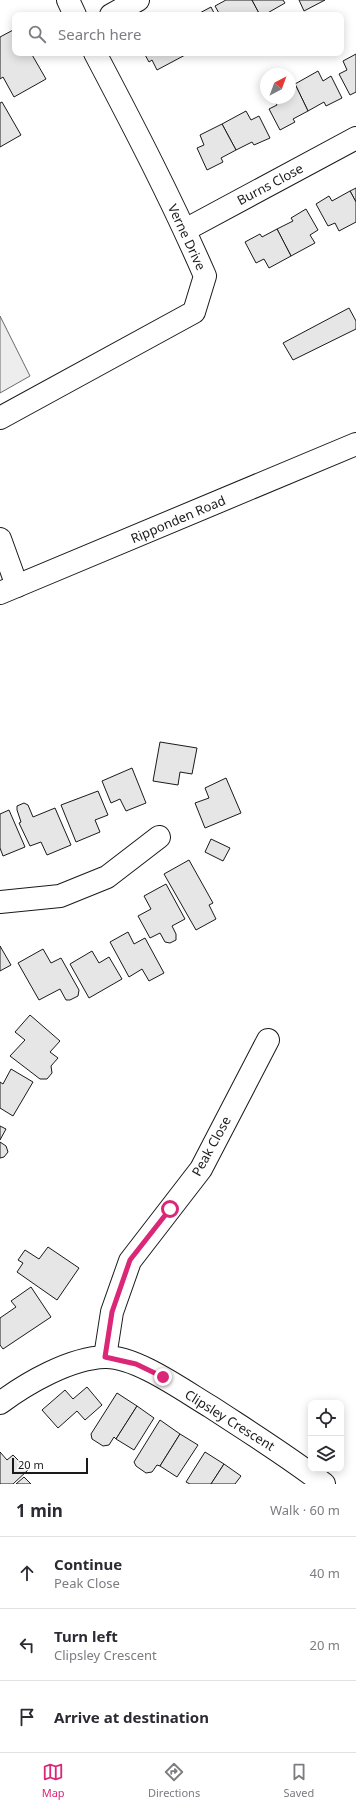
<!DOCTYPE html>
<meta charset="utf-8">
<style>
body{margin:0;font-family:"Noto Sans",sans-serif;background:#f7f7f7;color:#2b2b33}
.controls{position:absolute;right:12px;bottom:12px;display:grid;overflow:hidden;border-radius:8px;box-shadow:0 2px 10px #0003}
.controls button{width:36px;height:36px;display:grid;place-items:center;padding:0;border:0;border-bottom:1px solid #e1e1e2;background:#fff;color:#2b2b33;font:20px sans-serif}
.compass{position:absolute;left:260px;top:68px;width:36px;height:36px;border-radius:50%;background:#fff;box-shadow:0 2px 10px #0003;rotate:41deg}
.scale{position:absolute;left:12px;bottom:10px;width:76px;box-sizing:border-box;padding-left:4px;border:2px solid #1a1a1a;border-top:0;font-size:11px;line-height:14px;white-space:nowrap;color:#1a1a1a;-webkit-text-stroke:3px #fff;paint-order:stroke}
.stop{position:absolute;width:12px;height:12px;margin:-9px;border:3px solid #db2777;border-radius:50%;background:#fff}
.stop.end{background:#db2777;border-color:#fff;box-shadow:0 1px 4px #0008}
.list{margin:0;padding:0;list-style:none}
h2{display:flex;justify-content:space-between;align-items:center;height:52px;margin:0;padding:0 16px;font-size:17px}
h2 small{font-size:13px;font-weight:400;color:#7c7c81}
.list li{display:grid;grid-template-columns:26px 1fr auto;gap:12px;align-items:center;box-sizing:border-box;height:72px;padding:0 16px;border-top:1px solid #e1e1e2}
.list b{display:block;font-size:15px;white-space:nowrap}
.list p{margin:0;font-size:13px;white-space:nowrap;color:#7c7c81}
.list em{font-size:13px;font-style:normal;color:#7c7c81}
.icon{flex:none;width:22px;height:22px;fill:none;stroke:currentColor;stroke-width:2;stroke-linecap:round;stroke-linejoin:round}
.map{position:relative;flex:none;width:356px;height:1484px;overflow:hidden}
.search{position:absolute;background:#fff;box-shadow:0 2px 10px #0003;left:12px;right:12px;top:12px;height:44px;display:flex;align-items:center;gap:10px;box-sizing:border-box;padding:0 14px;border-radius:8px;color:#7c7c81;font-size:15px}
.sheet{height:268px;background:#fff}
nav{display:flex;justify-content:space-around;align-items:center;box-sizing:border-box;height:56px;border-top:1px solid #e1e1e2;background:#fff;font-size:11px;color:#7c7c81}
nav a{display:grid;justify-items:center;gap:2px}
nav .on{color:#db2777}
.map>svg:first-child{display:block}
.built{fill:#ededed;stroke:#6a6a6a}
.building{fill:#e6e6e6;stroke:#1a1a1a}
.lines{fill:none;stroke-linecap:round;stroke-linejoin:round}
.street-casing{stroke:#1a1a1a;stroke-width:24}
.primary-casing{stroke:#1a1a1a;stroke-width:24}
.street{stroke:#fff;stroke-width:22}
.primary{stroke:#fff;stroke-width:22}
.route{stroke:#db2777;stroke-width:5}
.labels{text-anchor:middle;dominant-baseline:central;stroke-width:3;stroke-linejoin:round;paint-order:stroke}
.street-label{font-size:13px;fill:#1a1a1a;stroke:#fff}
</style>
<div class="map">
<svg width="356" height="1484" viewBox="0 0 356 1484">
<rect width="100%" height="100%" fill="#fff"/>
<path class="built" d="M0,316L30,376L0,393Z"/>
<g class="building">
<path d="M226,0H252L260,15H220L215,6Z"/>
<path d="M252,0H283L285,3L264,15H260Z"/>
<path d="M299,0H325L304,11Z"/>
<path d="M211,7L215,15H196Z"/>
<path d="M15,29V53H31L46,79L14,97L3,77L0,79V37Z"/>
<path d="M144,53H187V54L157,70L152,60L149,62Z"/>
<path d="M356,54V92L350,95L339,74L347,70L343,61Z"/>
<path d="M318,71L323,81L331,76L342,98L326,106L324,102L308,111L295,84Z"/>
<path d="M295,84L308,111L293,119L295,122L280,130L269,109L277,105L273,98H290V87Z"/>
<path d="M2,102L21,135L0,147V103Z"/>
<path d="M246,111L251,120L259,116L270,138L254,145L252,142L236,150L222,124Z"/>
<path d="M222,124L236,150L221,158L223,162L207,170L197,148L204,145L200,135Z"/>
<path d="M356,188V202L350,191Z"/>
<path d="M350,191L356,202V222L339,231L335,223L328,226L316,204L329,196L332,201Z"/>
<path d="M306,209L318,230L310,235L315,243L291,256L277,229L293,221L291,218Z"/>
<path d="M277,229L291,256L269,268L264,259L256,263L245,242L260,234L262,237Z"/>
<path d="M349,308L356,321V329L293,360L283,343Z"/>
<path d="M160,742L197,748L192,774L180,772L178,785L153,781Z"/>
<path d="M132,768L146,803L126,811L120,799L111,803L102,781Z"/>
<path d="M226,778L241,813L205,828L195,803L209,798L205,788Z"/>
<path d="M98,791L108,815L95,820L100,832L76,842L61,805Z"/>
<path d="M24,803L28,805L33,817L55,808L71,845L47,855L41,842L30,846L19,823L21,822L17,810V806Z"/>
<path d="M9,810L25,847L3,856L0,848V814Z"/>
<path d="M211,839L230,848L223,861L205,852Z"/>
<path d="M189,860L213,903L209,905L216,919L196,930L164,874Z"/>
<path d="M166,884L185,919L172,926L176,934V940L170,943L165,942L160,933L150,938L138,916L151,909L144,896Z"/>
<path d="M128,932L134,944L145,938L164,973L149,981L142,969L129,977L110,942Z"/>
<path d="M0,946L11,965L0,971Z"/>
<path d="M43,949L51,963L61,958L79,990L78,996L70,1000H66L60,989L39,1000L18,963Z"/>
<path d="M92,951L99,963L109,957L122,979L89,998L70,964Z"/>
<path d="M30,1015L60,1041L50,1052L58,1058L51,1066L52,1073L47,1079H40L10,1056L25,1040L15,1032Z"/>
<path d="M11,1069L33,1082L13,1116L0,1108V1082L3,1084Z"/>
<path d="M0,1126L6,1129L0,1140Z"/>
<path d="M0,1142L6,1146L8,1152L4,1157L0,1158Z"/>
<path d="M48,1247L79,1268L57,1300L17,1272L23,1263L18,1260L25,1250L39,1259Z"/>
<path d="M31,1287L51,1317L3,1349L0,1345V1318L16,1307L11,1301Z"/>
<path d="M87,1387L102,1405L85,1420L77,1411L58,1428L42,1410L65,1390L73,1399Z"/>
<path d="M117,1393L137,1406L116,1439L114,1437L109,1445L103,1446L92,1439L91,1434Z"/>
<path d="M137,1406L154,1418L134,1450L116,1439Z"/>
<path d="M160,1420L180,1434L160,1466L157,1465L152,1472L146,1473L136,1466L134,1462Z"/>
<path d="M180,1434L198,1445L177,1477L160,1466Z"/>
<path d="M0,1452L7,1460L13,1455L28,1470L13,1484H0Z"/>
<path d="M205,1452L224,1464L211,1484H190L186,1482Z"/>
<path d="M224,1464L241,1476L235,1484H211Z"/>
<path d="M24,1477L31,1484H16Z"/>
</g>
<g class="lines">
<g class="street-casing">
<g id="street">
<path d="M68,0L75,15"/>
<path d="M111,15L138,0"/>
<path d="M185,230L356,138"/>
<path d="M0,418L194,312L205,276C172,200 134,127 95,53"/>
<path d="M0,539L17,586"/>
<path d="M0,902L60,896L107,877L159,837"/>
<path d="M105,1357L112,1312L130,1261L201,1169L268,1040"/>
<path d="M0,1403C27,1383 70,1358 105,1357C136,1356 184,1391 211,1407C249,1432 288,1456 324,1484"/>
</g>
</g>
<g class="primary-casing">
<path id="primary" d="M0,593L356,444"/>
</g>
<use href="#street" class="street"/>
<use href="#primary" class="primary"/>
</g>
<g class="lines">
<path class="route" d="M163,1377L136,1364L105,1357L112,1312L130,1260L170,1209"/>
</g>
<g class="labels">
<g class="street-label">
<text transform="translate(270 184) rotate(-28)">Burns Close</text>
<text transform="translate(187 237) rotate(65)">Verne Drive</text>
<text transform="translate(178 519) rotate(-23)">Ripponden Road</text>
<text transform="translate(211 1146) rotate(-61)">Peak Close</text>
<text transform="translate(230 1420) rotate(32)">Clipsley Crescent</text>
</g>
</g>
</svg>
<div class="controls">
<button><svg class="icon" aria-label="locate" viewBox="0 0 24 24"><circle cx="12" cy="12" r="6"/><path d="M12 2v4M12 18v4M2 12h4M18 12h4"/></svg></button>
<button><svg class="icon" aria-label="layers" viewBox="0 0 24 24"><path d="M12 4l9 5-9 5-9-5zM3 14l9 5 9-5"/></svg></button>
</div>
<svg class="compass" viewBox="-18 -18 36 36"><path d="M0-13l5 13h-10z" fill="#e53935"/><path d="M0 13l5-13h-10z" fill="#7c7c81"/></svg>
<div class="scale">20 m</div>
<div class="stop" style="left:170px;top:1209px"></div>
<div class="stop end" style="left:163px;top:1377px"></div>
<div class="search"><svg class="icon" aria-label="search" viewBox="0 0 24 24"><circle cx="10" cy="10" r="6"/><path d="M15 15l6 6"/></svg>Search here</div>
</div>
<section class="sheet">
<h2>1 min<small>Walk · 60 m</small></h2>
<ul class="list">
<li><svg class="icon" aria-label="ahead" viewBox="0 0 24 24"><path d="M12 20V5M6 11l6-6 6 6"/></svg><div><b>Continue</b><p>Peak Close</p></div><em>40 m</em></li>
<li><svg class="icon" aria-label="left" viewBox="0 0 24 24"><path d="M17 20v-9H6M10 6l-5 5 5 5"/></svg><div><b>Turn left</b><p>Clipsley Crescent</p></div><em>20 m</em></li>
<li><svg class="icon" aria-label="arrive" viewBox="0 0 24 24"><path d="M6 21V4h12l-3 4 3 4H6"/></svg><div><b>Arrive at destination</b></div></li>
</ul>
</section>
<nav>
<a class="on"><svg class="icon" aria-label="map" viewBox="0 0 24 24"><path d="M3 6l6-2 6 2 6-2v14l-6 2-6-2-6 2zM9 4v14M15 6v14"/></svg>Map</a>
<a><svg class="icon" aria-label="directions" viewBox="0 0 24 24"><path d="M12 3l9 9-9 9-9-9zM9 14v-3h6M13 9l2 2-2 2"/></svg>Directions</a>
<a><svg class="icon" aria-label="saved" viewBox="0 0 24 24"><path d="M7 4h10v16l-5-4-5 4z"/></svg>Saved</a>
</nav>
